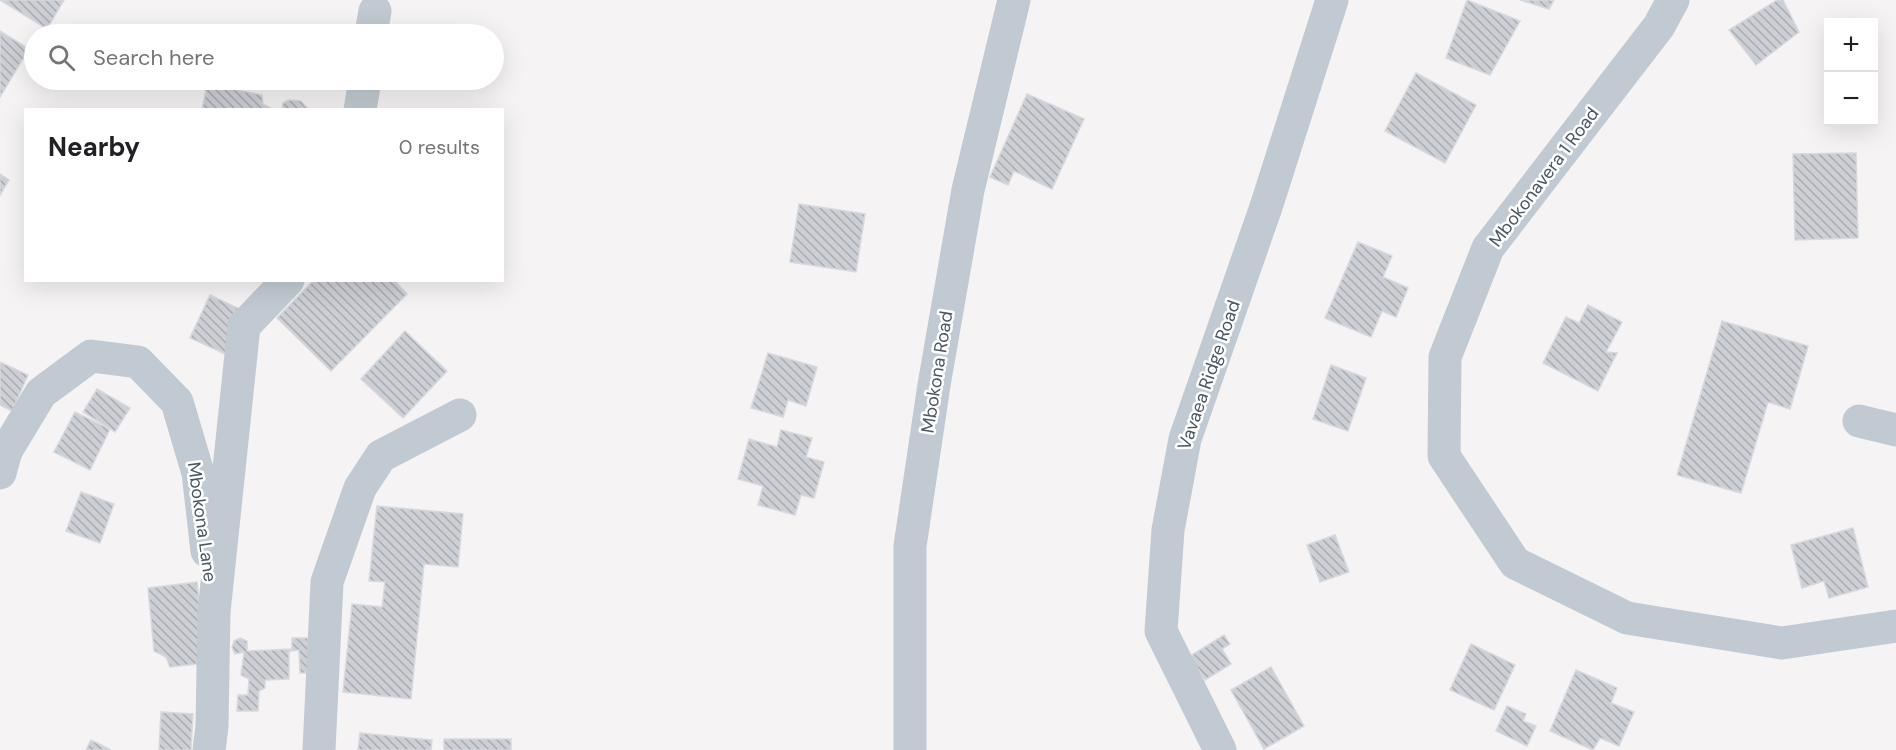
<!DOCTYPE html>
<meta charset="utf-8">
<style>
body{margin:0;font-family:"DM Sans",sans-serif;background:#f6f6f6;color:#202124}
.controls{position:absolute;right:18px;top:18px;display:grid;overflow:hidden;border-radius:0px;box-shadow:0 6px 24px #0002}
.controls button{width:54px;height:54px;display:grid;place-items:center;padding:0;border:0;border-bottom:2px solid #e0e0e0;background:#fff;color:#202124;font:30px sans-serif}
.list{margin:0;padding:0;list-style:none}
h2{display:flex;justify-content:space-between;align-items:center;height:78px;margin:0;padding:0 24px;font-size:26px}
h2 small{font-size:20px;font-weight:400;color:#757577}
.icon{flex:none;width:33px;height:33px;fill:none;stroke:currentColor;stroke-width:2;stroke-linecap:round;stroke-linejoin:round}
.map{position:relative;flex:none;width:1896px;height:750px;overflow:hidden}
.search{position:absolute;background:#fff;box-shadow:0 6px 24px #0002;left:24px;top:24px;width:480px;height:66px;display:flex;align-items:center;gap:15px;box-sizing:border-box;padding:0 21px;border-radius:33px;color:#757577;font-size:22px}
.panel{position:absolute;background:#fff;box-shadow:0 6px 24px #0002;left:24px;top:108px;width:480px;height:174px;border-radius:0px}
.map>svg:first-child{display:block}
.building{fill:url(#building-back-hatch);stroke:#d7d9de;stroke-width:1.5}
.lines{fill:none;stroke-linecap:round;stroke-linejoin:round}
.minor{stroke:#c1cad2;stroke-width:33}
.labels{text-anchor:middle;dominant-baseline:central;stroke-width:5;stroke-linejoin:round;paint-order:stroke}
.street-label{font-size:18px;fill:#4a5661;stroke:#fff}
</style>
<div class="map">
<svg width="1896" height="750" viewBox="0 0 1896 750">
<defs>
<pattern id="building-back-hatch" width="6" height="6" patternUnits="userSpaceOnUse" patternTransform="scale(1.5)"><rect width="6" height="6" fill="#cdcfd5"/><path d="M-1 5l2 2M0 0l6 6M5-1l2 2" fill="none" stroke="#a8abb0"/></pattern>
</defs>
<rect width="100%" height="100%" fill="#f5f3f3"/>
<g class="building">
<path d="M0,0H64L47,29Z"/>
<path d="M1467,0L1520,21L1490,75L1446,58Z"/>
<path d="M1520,0H1554L1549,9Z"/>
<path d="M1777,0H1783L1799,32L1756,65L1729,30Z"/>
<path d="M0,31L29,49L0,97Z"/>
<path d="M1416,73L1476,105L1445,163L1385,131Z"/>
<path d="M207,84L262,95L263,104L274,110H202Z"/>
<path d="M1027,94L1084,119L1052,189L1014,171L1008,185L990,177Z"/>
<path d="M289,100L301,101L307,108L313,110H282L283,103Z"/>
<path d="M1856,153L1858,238L1795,240L1793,154Z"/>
<path d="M0,174L9,180L0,195Z"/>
<path d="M799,204L865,214L856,272L790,262Z"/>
<path d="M1358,242L1392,256L1383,277L1408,288L1396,317L1382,311L1371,337L1325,318Z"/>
<path d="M314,280H394L407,294L331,371L277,318Z"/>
<path d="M210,295L244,311L225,354L190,338Z"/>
<path d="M1588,305L1622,322L1606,352L1617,353L1598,391L1543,363L1566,317L1579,323Z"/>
<path d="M1722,321L1808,346L1790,409L1768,402L1741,493L1677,475Z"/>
<path d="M405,331L447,371L403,418L361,379Z"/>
<path d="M768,353L817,367L806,406L788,400L783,417L751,408Z"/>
<path d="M0,362L28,375L12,411L0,405Z"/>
<path d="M1331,365L1366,378L1348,431L1313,419Z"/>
<path d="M97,389L130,408L115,432L83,412Z"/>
<path d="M75,412L110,429L90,470L54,452Z"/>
<path d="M781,430L812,438L806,457L824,462L814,498L801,495L795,515L758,505L763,486L738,479L749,439L777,447Z"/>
<path d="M81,492L114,504L100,543L66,531Z"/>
<path d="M377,506L463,514L458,567L424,564L411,699L343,692L352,604L382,607L385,582L369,581Z"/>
<path d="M1853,528L1868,587L1829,598L1824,581L1802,588L1791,545Z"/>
<path d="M1335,535L1349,572L1320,582L1307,545Z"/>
<path d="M197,582L206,663L170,667L166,657L154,651L148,588Z"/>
<path d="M1224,635L1230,644L1222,649L1231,664L1205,680L1190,656Z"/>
<path d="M240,638L247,641V651L292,649V638H308L309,673H300L299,650L289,651V679L265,680V688L259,691L258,711H237L238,695H248L249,679L241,675L244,652L235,654L232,647L234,641Z"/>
<path d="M1471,644L1515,665L1494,710L1450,690Z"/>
<path d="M1271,667L1304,726L1264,749L1231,690Z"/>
<path d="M1576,670L1617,688L1611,703L1634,712L1619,746L1600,738L1593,750L1550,731Z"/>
<path d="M1507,706L1526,714L1523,721L1536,726L1527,746L1496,731Z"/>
<path d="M161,712L193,714L191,750H159Z"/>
<path d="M360,733L432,740L431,750H358Z"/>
<rect x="444" y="739" width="67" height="11"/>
<path d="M91,740L111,750H86Z"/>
</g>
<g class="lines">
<g class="minor">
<path d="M1673,0L1659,26L1488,248L1445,357L1444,456L1515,563L1627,618L1782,643L1896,626"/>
<path d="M371,34L375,11"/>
<path d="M360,110L365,80"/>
<path d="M1859,421L1896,430"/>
<path d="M0,473L6,451L41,393L91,356L138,362L177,402L198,473L207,551"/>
<path d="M209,750L212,726L214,612L244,326L288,280"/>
<path d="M319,750L327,582L360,488L381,456L460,415"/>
<path d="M910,750V546L934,385L968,190L1014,0"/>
<path d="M1220,750L1161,631L1168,530L1185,439L1266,207L1332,0"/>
</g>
</g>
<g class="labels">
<g class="street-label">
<text transform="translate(1544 177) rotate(-53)">Mbokonavera 1 Road</text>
<text transform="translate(937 372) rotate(-81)">Mbokona Road</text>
<text transform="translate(1209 375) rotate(-71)">Vavaea Ridge Road</text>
<text transform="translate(202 522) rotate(82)">Mbokona Lane</text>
</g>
</g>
</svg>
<div class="controls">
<button>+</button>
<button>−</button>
</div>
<div class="search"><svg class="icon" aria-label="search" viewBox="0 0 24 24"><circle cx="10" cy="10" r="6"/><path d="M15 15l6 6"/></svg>Search here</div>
<section class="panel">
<h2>Nearby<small>0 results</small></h2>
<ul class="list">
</ul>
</section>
</div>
